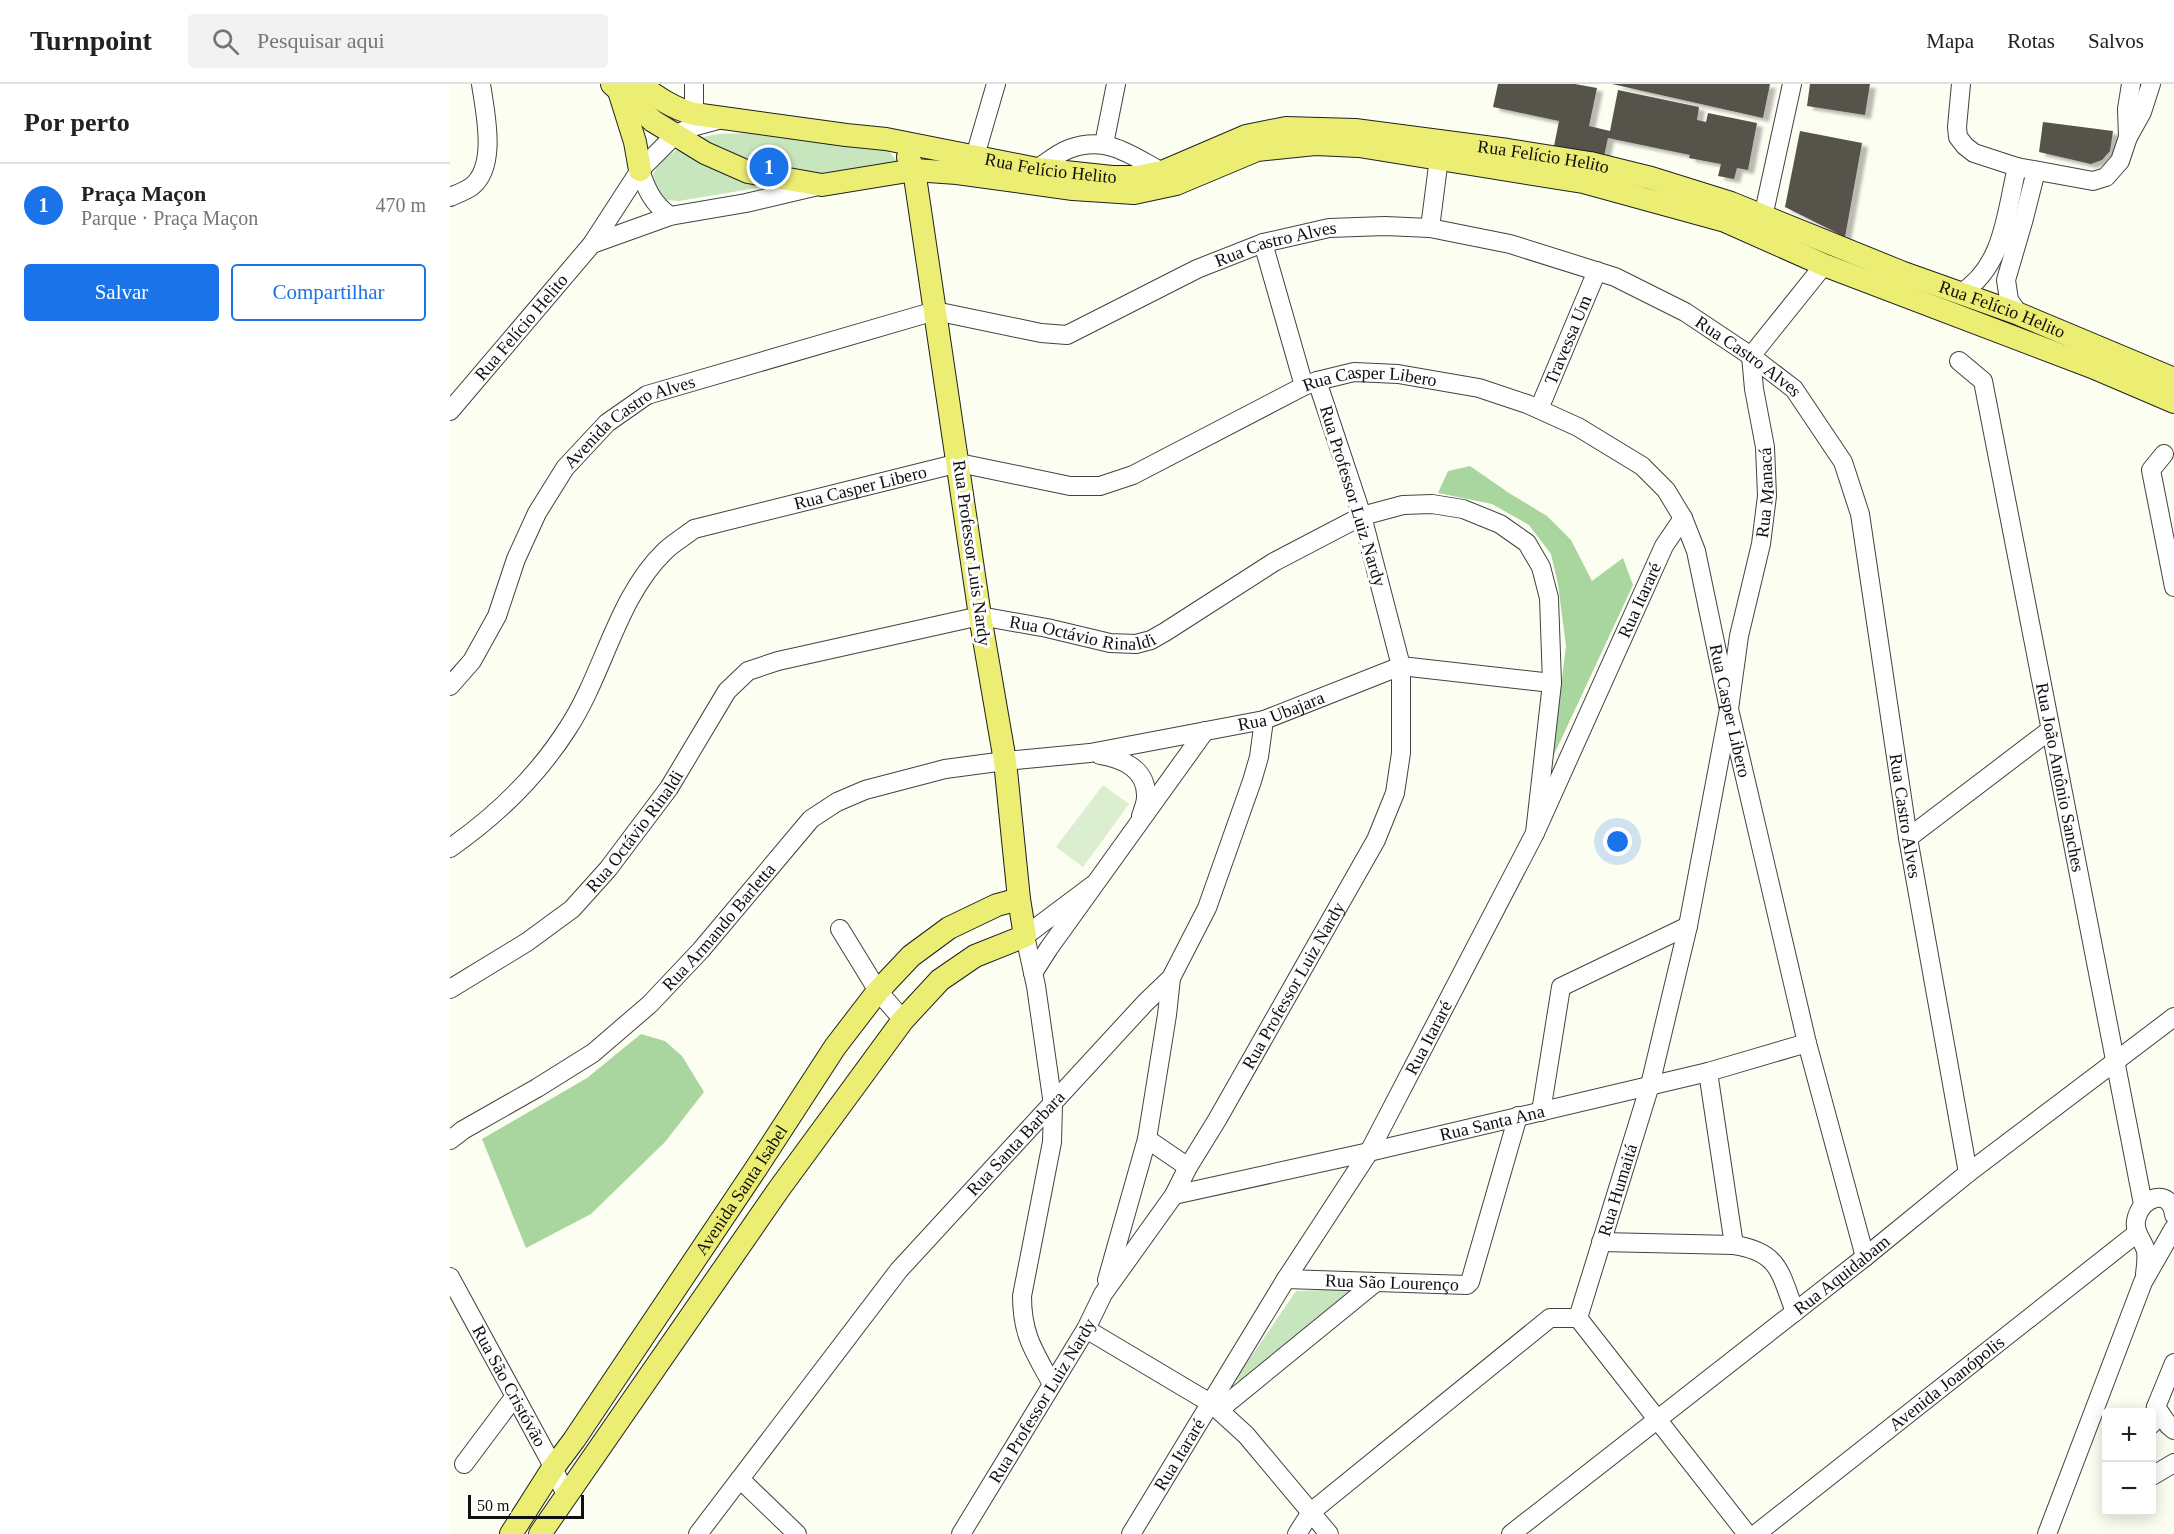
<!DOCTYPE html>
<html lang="pt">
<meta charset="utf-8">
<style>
body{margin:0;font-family:Georgia,serif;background:#f2f2f2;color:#222}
.controls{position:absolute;right:18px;bottom:18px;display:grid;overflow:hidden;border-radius:6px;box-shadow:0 3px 15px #0003}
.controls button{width:54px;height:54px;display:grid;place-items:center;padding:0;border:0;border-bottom:2px solid #e0e0e0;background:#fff;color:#222;font:30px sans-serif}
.scale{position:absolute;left:18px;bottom:15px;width:116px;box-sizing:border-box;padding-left:6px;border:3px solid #0f0f0f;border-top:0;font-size:16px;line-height:21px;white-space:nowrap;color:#0f0f0f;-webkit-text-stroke:4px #fff;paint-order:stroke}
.you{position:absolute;left:1168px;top:758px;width:21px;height:21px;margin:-15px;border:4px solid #fff;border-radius:50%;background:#1a73e8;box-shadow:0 0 0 9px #1a73e833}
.badge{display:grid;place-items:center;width:39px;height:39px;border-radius:50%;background:#1a73e8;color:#fff;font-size:20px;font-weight:700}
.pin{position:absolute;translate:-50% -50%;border:3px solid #fff;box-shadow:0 2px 6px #0006}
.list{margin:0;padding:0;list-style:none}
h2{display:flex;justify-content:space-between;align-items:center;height:78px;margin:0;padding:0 24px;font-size:26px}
h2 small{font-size:20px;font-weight:400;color:#767676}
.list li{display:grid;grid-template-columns:39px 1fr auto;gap:18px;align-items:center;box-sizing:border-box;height:84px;padding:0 24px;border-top:2px solid #e0e0e0}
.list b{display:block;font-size:22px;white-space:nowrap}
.list p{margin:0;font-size:20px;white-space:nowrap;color:#767676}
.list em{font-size:20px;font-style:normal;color:#767676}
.actions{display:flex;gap:12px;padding:18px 24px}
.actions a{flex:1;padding:14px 0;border:2px solid #1a73e8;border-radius:6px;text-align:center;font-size:21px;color:#1a73e8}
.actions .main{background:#1a73e8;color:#fff}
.icon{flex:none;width:33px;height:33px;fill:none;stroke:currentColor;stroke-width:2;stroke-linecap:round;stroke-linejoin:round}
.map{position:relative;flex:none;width:1724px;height:1450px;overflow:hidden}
header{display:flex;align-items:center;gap:36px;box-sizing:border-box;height:84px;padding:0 30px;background:#fff;border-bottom:2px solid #e0e0e0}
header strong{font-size:28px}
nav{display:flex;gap:33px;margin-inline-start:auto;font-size:21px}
.search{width:420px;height:54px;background:#f2f2f2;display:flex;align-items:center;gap:15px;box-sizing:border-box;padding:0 21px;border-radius:6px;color:#767676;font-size:22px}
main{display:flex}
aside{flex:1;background:#fff}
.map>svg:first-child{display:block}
.green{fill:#c8e6be}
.forest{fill:#a9d69e}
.pitch{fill:#dbeecf}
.building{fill:#57534c;filter:url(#shadow)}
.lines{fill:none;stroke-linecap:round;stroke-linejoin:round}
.minor-casing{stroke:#424242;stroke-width:20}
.major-casing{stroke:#202020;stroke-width:24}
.minor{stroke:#fff;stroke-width:18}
.major{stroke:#eced73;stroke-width:22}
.labels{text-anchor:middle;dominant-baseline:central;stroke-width:6;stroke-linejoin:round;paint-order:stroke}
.street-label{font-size:18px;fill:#0f0f0f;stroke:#fff}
</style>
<header>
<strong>Turnpoint</strong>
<div class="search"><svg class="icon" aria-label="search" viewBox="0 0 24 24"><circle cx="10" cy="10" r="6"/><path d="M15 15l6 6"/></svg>Pesquisar aqui</div>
<nav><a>Mapa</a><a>Rotas</a><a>Salvos</a></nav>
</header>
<main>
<aside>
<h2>Por perto<small></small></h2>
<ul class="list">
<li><span class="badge">1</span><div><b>Praça Maçon</b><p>Parque · Praça Maçon</p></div><em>470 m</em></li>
</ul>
<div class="actions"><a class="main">Salvar</a><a>Compartilhar</a></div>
</aside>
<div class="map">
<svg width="1724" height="1450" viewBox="0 0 1724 1450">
<defs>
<filter id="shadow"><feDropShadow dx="6" dy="4" stdDeviation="1.5" flood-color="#0004"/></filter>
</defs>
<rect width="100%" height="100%" fill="#fdfef2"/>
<g class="green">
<path d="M301,49L438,66L449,80L229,117L214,116L200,97C207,76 233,59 254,53C268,48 286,50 301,49Z"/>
<path d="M907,1205L793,1297L785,1296L846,1207Z"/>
</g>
<g class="forest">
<path d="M1020,382L1059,409L1097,432L1121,456L1142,497L1173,474L1183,501L1102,675L1116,562L1108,500L1101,470L1079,441L1042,420L988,409L998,387Z"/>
<path d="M191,950L215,957L232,972L254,1008L215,1058L141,1130L76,1164L32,1055L137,994Z"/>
</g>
<path class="pitch" d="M653,701L679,720L633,783L606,763Z"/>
<g class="building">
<path d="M1048,0H1125L1147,4L1139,42L1160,47L1168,6L1249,23L1247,36L1256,38L1258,29L1307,39L1298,86L1287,84L1284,95L1268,92L1271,80L1239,74L1240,71L1158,54L1154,72L1104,62L1109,37L1043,23Z"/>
<path d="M1162,0H1320L1313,34Z"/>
<path d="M1360,0H1420L1415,31L1357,22Z"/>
<path d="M1593,38L1663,47L1660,67L1652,76L1641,80L1589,68Z"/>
<path d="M1350,47L1412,59L1395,153L1335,123Z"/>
</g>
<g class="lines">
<g class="minor-casing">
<g id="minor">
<path d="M1511,0L1507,43L1508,53L1515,62L1524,69L1567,83L1643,97L1656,93L1670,77L1678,53L1692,28L1701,0"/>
<path d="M244,30V0"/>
<path d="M1678,53L1677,25L1681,0"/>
<path d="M654,60L666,0"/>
<path d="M525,72L546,0"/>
<path d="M587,85C597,78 608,69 619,65C657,51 681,71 712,88"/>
<path d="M190,86C196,105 203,120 220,132"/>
<path d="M0,113C7,110 15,107 21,103C48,83 35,28 31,0"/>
<path d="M1313,133L1342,0"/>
<path d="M980,144L989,74"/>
<path d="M813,159L854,302"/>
<path d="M142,160L220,132L296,119L368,102"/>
<path d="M1511,209C1554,182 1556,129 1567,83"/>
<path d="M1569,230L1559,216L1556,196L1573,138L1586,87"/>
<path id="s1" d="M1509,277L1533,297L1693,1120"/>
<path id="s2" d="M1089,325L1147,187"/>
<path id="s3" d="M0,327L142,160L190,86L225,51L242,43L268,36"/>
<path d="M1714,370L1701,386L1724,503"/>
<path id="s4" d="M0,602L22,577L47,532L66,475L87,429L115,384L157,339L197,311L485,227L591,249L617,251L747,185L813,159L879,144L935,142L980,144L1060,160L1165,193L1235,228L1301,272L1344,305L1393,378L1410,430L1458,754L1518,1089"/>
<path d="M650,671C673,675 697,685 696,713C696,719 693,726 691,732"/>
<path d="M1458,754L1600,646"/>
<path id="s5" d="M0,764C46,732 88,691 118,644C154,589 167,513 215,467C223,459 234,453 244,445L509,379L620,402H650L683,391L854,302L867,297L904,288L948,290L1029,304L1077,320L1128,343L1192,382L1216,406L1233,434L1246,467L1279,625L1357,959L1415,1173"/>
<path d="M390,845L428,907L453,936"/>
<path d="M583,889L599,864L755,647"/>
<path id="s6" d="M0,905L77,858L122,825L158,785L219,704L277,607L298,587L328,577L530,532L597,544L660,559L686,560L701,556L715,548L824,478L912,432L953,421L982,420L1013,425L1050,440L1077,459L1091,483L1099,514L1102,599L1085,749"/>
<path d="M1258,988L1284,1161"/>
<path d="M1091,1028L1111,903L1238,842"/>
<path d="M697,1055L738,1083"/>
<path id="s7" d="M0,1056L13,1046L87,1004L143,969L200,920L251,866L361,735L387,718L415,706L495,685L555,677L640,669L814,636L951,582L1102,599"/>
<path id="s8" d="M724,1111L919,1068L1258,988L1357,959"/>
<path d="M1151,1158L1284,1161C1330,1168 1330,1189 1345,1228"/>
<path d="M1695,1190C1696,1183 1697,1175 1696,1167C1693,1156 1684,1149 1686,1137C1690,1112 1721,1103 1724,1131"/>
<path id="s9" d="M0,1193L98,1373L117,1413"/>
<path id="s10" d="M836,1195L1017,1201L1020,1198L1068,1032"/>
<path d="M657,1196L697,1055L717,931L721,894"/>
<path id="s11" d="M1128,1234L1200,1001L1238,842L1279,625L1289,552L1311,460L1317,412L1315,363L1304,305L1301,272L1374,181"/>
<path d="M1128,1234L1297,1450"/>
<path d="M636,1245L762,1320L796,1351L879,1450"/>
<path d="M602,1300C584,1267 572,1251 572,1212L602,1058L603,1021L586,902L575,852L643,801"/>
<path d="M1706,1323L1719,1342L1724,1346"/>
<path d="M769,1326L926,1198"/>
<path d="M1702,1340L1706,1323L1724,1279"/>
<path d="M14,1380L65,1312"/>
<path d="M1702,1392L1724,1379"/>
<path d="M290,1395L347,1450"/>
<path id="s12" d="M248,1450L449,1186L695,919L721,894L757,824L802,697L809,673L814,636"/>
<path id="s13" d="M511,1450L636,1245L653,1210L724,1111L738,1083L767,1036L926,756L945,709L951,669V582L912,432L867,297"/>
<path id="s14" d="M681,1450L836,1195L919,1068L1085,749L1214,462L1233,434"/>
<path d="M847,1450L861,1428L1100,1234H1128"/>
<path id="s15" d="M1061,1450L1415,1173L1518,1089L1724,933"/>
<path id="s16" d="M1306,1450L1687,1149"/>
<path d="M1597,1450L1693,1198L1724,1144"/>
</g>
</g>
<g class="major-casing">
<g id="major">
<path d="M162,0L203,37L255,69L298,88L372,101L464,86L507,89L623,105L684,109L726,100L807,66L865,60L909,62L1133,98L1275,137L1374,181L1642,283L1724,318"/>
<path id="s17" d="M189,0C207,13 222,24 244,30L396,51L436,55L587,85L662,93H687L712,88L796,52L836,44L905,46L1058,66L1140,79L1201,94L1281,119L1451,188L1569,230L1724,295"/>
<path d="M169,7L185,58L190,86"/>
<path id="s18" d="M61,1450L103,1384L124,1356L305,1086L385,963L428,907L461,872L499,844L547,821L569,815"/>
<path d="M90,1450L329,1105L453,936L490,896L525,872L575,852L569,815L555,677L530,532L464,86L458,73"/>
</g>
</g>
<use href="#minor" class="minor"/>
<use href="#major" class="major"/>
</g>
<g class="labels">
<g class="street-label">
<text stroke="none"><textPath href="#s17" startOffset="928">Rua Felício Helito</textPath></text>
<text stroke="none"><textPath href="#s17" startOffset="424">Rua Felício Helito</textPath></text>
<text stroke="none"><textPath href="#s4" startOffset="1022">Rua Castro Alves</textPath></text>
<text stroke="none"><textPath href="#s17" startOffset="1413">Rua Felício Helito</textPath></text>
<text stroke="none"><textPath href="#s3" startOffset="110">Rua Felício Helito</textPath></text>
<text stroke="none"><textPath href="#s2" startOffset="75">Travessa Um</textPath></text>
<text stroke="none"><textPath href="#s4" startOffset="1526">Rua Castro Alves</textPath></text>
<text stroke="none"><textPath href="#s5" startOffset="1120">Rua Casper Libero</textPath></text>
<text stroke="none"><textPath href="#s4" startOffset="330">Avenida Castro Alves</textPath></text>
<text stroke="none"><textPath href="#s5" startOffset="580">Rua Casper Libero</textPath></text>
<text stroke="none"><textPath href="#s11" startOffset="848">Rua Manacá</textPath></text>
<text transform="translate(903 412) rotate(73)">Rua Professor Luiz Nardy</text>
<text transform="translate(522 469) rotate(82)">Rua Professor Luis Nardy</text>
<text stroke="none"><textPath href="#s14" startOffset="1065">Rua Itararé</textPath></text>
<text stroke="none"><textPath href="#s6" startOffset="786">Rua Octávio Rinaldi</textPath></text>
<text stroke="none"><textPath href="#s7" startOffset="974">Rua Ubajara</textPath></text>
<text stroke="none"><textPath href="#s5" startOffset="1678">Rua Casper Libero</textPath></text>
<text stroke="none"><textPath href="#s1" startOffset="435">Rua João Antônio Sanches</textPath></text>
<text stroke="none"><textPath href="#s4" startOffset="2030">Rua Castro Alves</textPath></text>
<text stroke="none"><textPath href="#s6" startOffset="246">Rua Octávio Rinaldi</textPath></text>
<text stroke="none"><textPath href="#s7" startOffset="346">Rua Armando Barletta</textPath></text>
<text stroke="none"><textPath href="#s13" startOffset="642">Rua Professor Luiz Nardy</textPath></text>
<text stroke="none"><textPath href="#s14" startOffset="579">Rua Itararé</textPath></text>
<text stroke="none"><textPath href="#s8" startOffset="326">Rua Santa Ana</textPath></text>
<text stroke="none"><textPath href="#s12" startOffset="504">Rua Santa Barbara</textPath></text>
<text stroke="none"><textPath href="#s18" startOffset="414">Avenida Santa Isabel</textPath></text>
<text stroke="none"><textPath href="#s11" startOffset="134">Rua Humaitá</textPath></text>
<text stroke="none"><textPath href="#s15" startOffset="420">Rua Aquidabam</textPath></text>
<text stroke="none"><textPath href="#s10" startOffset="106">Rua São Lourenço</textPath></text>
<text stroke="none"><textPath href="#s16" startOffset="243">Avenida Joanópolis</textPath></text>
<text stroke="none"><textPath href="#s9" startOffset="124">Rua São Cristóvão</textPath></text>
<text stroke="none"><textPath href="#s13" startOffset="156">Rua Professor Luiz Nardy</textPath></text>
<text stroke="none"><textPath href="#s14" startOffset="93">Rua Itararé</textPath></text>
</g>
</g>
</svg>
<div class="controls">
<button>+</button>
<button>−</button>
</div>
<div class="scale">50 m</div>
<div class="you"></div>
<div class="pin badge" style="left:319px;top:83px">1</div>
</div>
</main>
